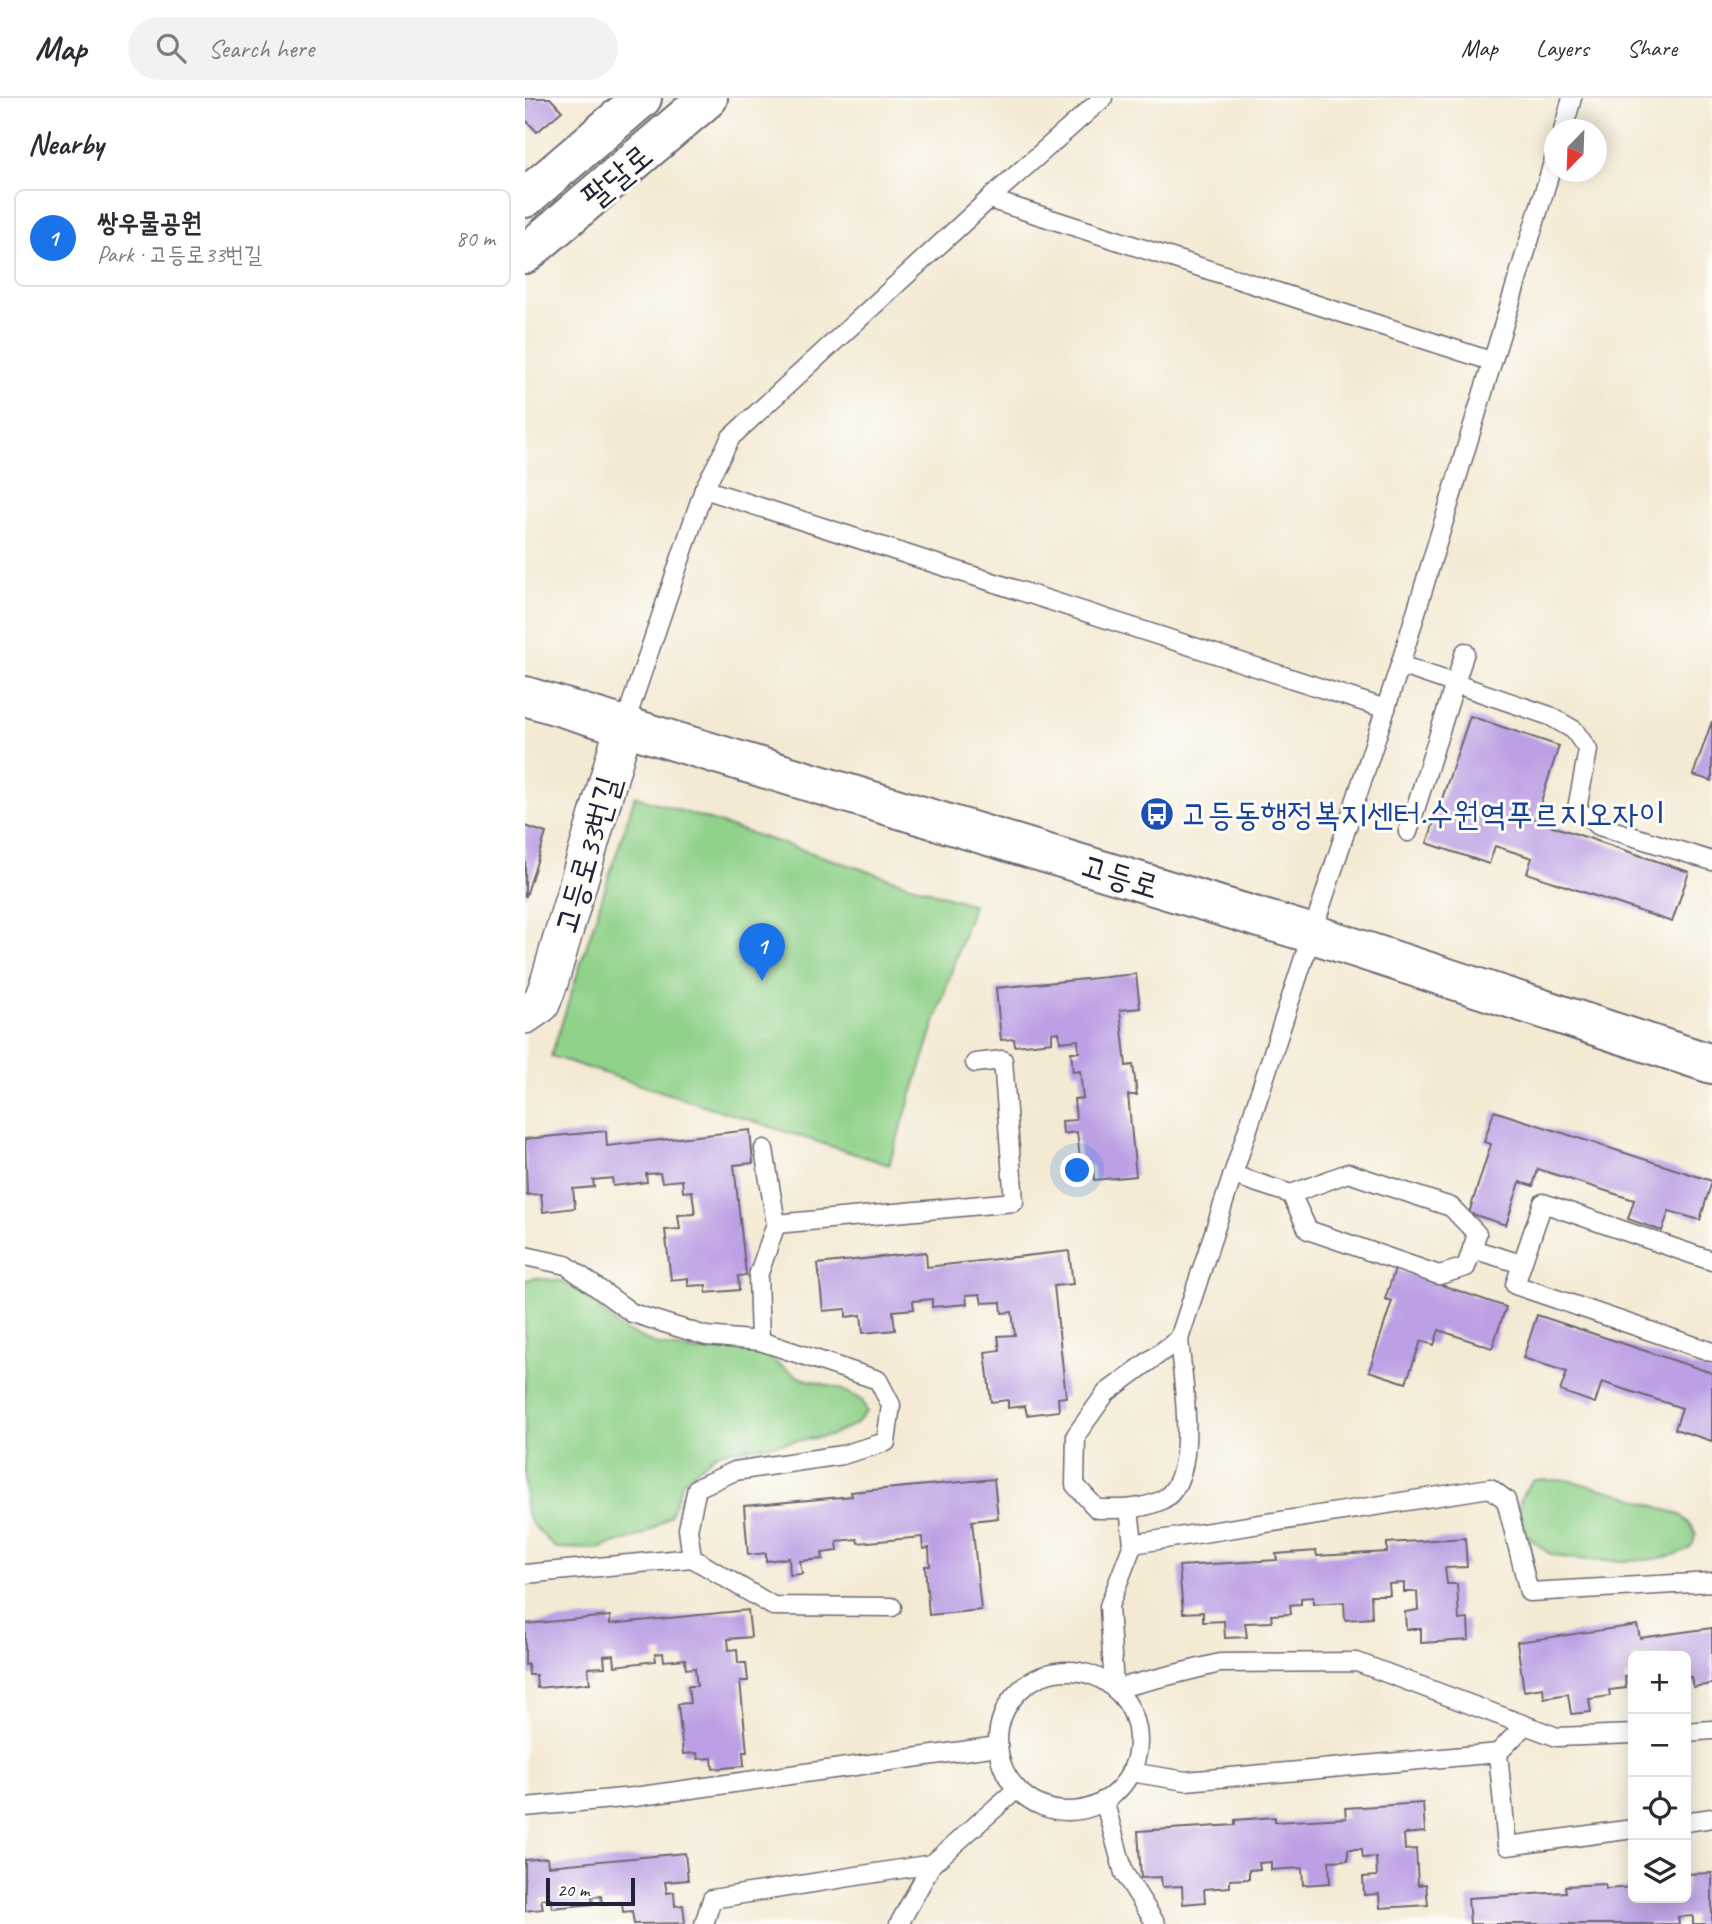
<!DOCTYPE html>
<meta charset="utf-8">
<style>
body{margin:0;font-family:Caveat,"Poor Story",sans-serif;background:#f2f2f3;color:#2b2b33}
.controls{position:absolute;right:21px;bottom:21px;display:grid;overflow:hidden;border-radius:10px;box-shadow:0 4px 18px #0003}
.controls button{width:63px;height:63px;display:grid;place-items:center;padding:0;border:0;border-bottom:2px solid #e1e1e2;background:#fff;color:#2b2b33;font:35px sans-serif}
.compass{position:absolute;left:1019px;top:21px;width:63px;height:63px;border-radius:50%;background:#fff;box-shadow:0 4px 18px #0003;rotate:203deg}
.scale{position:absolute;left:21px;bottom:18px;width:89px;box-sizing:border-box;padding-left:7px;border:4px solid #22223b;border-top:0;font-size:19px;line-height:24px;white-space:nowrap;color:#22223b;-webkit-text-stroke:5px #fdfcf7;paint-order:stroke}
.you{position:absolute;left:553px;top:1073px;width:24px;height:24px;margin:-18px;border:5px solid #fff;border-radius:50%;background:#1a73e8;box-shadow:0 0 0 10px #1a73e833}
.badge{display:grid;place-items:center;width:46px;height:46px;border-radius:50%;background:#1a73e8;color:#fff;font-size:23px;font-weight:700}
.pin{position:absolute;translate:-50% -58px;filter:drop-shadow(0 2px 4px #0008)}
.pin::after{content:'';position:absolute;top:37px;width:24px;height:21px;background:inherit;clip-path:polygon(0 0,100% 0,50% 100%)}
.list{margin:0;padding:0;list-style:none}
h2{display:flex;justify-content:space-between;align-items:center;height:91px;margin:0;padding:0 28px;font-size:30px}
h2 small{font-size:23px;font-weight:400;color:#7c7c81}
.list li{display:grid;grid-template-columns:46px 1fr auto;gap:21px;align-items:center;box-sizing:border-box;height:98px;margin:0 14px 14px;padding:0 14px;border:2px solid #e1e1e2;border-radius:10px}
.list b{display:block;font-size:26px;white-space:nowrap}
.list p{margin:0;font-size:23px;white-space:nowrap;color:#7c7c81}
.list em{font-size:23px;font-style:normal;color:#7c7c81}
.icon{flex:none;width:38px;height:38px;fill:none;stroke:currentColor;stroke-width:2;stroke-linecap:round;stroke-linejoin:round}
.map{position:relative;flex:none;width:1187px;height:1826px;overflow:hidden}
header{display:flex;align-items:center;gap:42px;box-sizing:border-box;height:98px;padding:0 35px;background:#fff;border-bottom:2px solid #e1e1e2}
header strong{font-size:33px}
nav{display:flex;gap:38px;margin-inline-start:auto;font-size:24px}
.search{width:490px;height:63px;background:#f2f2f3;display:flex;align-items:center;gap:18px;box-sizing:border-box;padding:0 24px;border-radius:38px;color:#7c7c81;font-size:26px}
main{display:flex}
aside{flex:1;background:#fff}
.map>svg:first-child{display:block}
.green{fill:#90d28a;stroke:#597a62;stroke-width:2}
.building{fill:#bc9fe4}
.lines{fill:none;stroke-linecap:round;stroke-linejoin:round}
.lane-casing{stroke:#6c6871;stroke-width:21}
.street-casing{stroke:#6c6871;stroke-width:40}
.secondary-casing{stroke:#6c6871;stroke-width:42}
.lane{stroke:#fff;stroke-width:18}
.street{stroke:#fff;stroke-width:37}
.secondary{stroke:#fff;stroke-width:38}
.labels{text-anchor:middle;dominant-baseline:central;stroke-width:6;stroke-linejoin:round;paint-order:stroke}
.street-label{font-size:33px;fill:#22223b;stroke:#fdfcf7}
.transit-label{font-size:33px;fill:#164399;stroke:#fdfcf7;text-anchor:start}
</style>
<header>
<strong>Map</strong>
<div class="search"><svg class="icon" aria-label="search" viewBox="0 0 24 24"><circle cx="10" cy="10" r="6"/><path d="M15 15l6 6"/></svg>Search here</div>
<nav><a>Map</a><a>Layers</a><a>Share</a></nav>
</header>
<main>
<aside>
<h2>Nearby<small></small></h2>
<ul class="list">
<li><span class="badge">1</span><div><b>쌍우물공원</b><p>Park · 고등로33번길</p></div><em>80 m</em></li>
</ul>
</aside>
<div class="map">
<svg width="1187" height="1826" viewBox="0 0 1187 1826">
<rect width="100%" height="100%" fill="#fdfcf7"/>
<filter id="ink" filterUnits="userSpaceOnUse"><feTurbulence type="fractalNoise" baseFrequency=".0143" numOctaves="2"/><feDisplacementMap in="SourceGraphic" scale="14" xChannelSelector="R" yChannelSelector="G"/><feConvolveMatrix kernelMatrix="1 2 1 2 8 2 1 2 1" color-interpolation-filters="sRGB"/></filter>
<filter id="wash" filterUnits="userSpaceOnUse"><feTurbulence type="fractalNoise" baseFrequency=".00686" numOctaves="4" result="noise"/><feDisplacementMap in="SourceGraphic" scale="28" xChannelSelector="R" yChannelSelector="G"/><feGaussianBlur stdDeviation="1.57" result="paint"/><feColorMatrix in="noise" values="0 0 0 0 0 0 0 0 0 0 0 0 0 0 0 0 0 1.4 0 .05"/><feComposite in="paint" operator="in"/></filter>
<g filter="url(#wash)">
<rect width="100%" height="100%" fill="#f4ead4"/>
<g class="green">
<path d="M110,698L448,807L364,1067L26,958Z"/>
<path d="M10,1180L36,1183L60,1197L94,1230L133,1247L176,1254L206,1248L238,1257L276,1280L313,1290L336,1301L342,1313L331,1326L304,1338L193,1354L158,1383L145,1418L120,1436L72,1451L30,1450L5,1424L0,1408V1182Z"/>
<path d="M1009,1382H1043L1096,1396L1156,1417L1166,1427L1171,1437C1169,1440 1169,1444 1167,1447C1151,1468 1047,1466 1024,1455C1020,1453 1016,1449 1012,1446C989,1427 988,1402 1009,1382Z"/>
</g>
<g id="blocks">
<g class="building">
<path d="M0,0H25L37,13L12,34L0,21Z"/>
<path d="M945,618L1034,648L1010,722L1164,774L1147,824L1002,775L1007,760L970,748L964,766L902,745Z"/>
<path d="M1187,623V683L1168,677Z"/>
<path d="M0,728L21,735L1,798H0Z"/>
<path d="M611,876L615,910L595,912L601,968L608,967L612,997H603L611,1078L569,1082L568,1068L556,1069L552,1034L538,1036L537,1023L551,1022L549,1001L558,1000L555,973L548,974L546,954H554L553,942L535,944L534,934L527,935V944L490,948L489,941L476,942L471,890Z"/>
<path d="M969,1013L1187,1083L1175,1122L1144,1113L1137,1133L1103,1121L1109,1102L1013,1071L1008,1088L995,1084L981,1127L944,1115L966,1046L959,1044Z"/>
<path d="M225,1032L228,1065L209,1067L221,1177L213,1178L214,1192L181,1195V1187L163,1188V1180L146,1182L140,1132L155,1131L153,1117L170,1116L167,1093L158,1094L157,1082L137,1084L135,1075L121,1076L122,1084L88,1088L87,1080L68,1082L69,1089L48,1091L50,1110L18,1114L16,1096L2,1097L0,1041L81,1033L82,1048Z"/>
<path d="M544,1153L548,1186L529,1188L541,1299L533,1300L534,1313L502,1317L500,1308L483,1310V1302L466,1304L460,1254L475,1252L473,1238L490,1237L487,1214L477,1215L476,1204L457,1205L455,1196L441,1197L442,1206L407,1209V1201L388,1203L389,1211L368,1213L370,1232L338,1235L336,1217L321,1219V1211L298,1213L293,1166L401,1154L402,1169Z"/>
<path d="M870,1171L981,1209L967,1250L914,1232L909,1247L896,1243L881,1285L844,1273L867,1203L860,1201Z"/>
<path d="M1012,1217L1187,1275V1343L1150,1331L1157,1310L1077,1284L1070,1305L1035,1293L1042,1274L998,1260Z"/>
<path d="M469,1381L473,1420L447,1423L456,1512L404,1517L400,1468H405L404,1450L398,1451L397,1439L333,1445L332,1441L312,1443L313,1453L297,1455L298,1461L275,1463L277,1476L265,1477L264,1460L241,1463V1455L223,1457L219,1408L327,1398L326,1394Z"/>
<path d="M940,1440L942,1469L920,1470L922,1486H932L934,1522L943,1521L944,1542L896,1545V1531H881L880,1514L893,1512L892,1494H879V1485L864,1486L865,1497H846L847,1520L820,1522L819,1504L788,1506V1499L776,1500V1506L765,1507L766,1516L746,1517L747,1524L720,1525L722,1539L700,1540L699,1523L678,1524V1514L658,1515L654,1468L752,1462L751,1456L791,1453L792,1458L862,1454V1445Z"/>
<path d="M223,1512L226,1539L203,1541L204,1552L212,1551L213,1565H221L223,1583H215L222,1654H218L219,1668L188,1671L187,1660L173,1661L172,1655L158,1656L153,1606L165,1605L163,1588H172L170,1570L161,1571L160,1561L139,1563L138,1555L130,1556L131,1563L90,1568L89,1557L79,1558L80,1569L63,1570L65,1585L12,1590L11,1577H4L3,1566L0,1567V1526L85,1518V1526Z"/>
<path d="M1112,1527L1115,1540L1187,1530V1586L1168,1589L1166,1579H1161V1558H1108V1577L1100,1579L1101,1590L1084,1592L1085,1598L1064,1601L1066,1614L1046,1616L1043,1596L1019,1600L1018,1590L999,1593L992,1544Z"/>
<path d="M898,1705L900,1734L879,1736L880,1752L891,1751L893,1787L901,1786L903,1807L855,1810L854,1796L839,1797L838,1779L852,1778L851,1759L838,1760L837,1751H823V1762L804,1763L805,1785L778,1787L777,1770L746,1772V1764L734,1765L735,1771L724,1772V1781L705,1782V1789L679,1791L680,1804L658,1806L657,1788L637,1789L636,1779L616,1780L613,1733L710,1727V1722L750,1719V1724L821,1720L820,1710Z"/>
<path d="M160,1755L163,1782L140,1784L142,1795L149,1794L150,1808L158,1807L160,1825L109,1826L107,1813L98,1814L97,1804L77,1806L76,1798L67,1799L68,1806L27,1810L26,1800L16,1801L18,1811L0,1813V1762L22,1760L23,1768Z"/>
<path d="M1187,1775V1826H1168V1818L1153,1819L1154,1826H945L943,1800L1041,1794L1040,1788L1080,1786L1081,1791L1108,1789V1800H1161V1776Z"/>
</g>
</g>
</g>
<g filter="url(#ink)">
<use href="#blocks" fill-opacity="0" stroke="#6c6871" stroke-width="2"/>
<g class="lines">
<g class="lane-casing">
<g id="lane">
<path d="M1038,32L1047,0"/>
<path d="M464,101L966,263"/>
<path d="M179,391L861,611"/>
<path d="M875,567L1025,618L1049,632L1063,652L1052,711L1074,728L1187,763"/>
<path d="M99,628L179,391L206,339L464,101L578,0"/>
<path d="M883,734L940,554"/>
<path d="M239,1051L251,1126L489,1104L478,962L450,965"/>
<path d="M708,1077L766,1096L823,1075L926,1109L952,1136L941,1169L914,1177L783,1132L766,1096"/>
<path d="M251,1126L233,1178L235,1243L353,1282L366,1307L361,1344L317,1357L210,1373L172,1390L163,1431L167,1460L248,1508L367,1509"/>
<path d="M947,1151L997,1166L990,1187L1187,1254"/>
<path d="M0,1158L41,1167L107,1215L181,1238L235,1243"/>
<path d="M997,1166L1018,1105L1187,1163"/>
<path d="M654,1241L581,1295L551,1337L550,1387L572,1411C593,1411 615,1412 635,1403C677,1385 657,1279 654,1241L875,567L1030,58"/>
<path d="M604,1411L608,1446L965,1390L981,1402L1004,1494L1187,1484"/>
<path d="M608,1446L584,1508L589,1591L695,1565L832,1564L1032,1639L1108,1636"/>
<path d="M0,1476L167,1460"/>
<circle cx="543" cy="1643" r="70"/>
<path d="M999,1628L973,1655L982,1748L1108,1731"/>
<path d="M1161,1634L1187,1632"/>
<path d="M605,1674L661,1683L973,1655"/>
<path d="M579,1702L599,1775L631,1826"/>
<path d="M0,1709L109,1699L473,1648"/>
<path d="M1161,1724L1187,1720"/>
<path d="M179,1826L187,1801L407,1766"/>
<path d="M374,1826L407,1766L492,1691"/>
</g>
</g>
<g class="street-casing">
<path id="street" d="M0,917L16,906L24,885L99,628"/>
</g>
<g class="secondary-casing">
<g id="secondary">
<path d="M0,100L117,0"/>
<path d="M0,156L183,0"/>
<path d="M0,598L788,836L1187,966"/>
</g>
</g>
<use href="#lane" class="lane"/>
<use href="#street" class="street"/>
<use href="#secondary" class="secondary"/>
</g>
</g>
<defs>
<g id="bus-disc" transform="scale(1.75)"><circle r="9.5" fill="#1a4fb4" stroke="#fdfcf7"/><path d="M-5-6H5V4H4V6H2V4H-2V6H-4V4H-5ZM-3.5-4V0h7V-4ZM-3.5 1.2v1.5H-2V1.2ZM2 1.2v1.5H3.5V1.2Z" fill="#fff"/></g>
</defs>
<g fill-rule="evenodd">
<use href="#bus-disc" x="632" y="716"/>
</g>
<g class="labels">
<g class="street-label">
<text transform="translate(92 78) rotate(-40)">팔달로</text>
<text transform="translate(62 757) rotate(-74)">고등로33번길</text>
<text transform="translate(595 778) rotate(17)">고등로</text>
</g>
<g class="transit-label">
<text x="656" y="716">고등동행정복지센터.수원역푸르지오자이</text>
</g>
</g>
</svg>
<div class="controls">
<button>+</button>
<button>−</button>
<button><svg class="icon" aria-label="locate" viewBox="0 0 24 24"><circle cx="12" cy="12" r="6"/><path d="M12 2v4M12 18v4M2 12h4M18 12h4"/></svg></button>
<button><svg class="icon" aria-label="layers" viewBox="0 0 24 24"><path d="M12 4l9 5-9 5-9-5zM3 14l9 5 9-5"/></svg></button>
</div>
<svg class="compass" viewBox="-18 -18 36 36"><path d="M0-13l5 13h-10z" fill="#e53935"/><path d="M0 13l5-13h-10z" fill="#7c7c81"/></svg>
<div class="scale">20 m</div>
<div class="you"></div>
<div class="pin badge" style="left:237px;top:883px">1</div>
</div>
</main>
